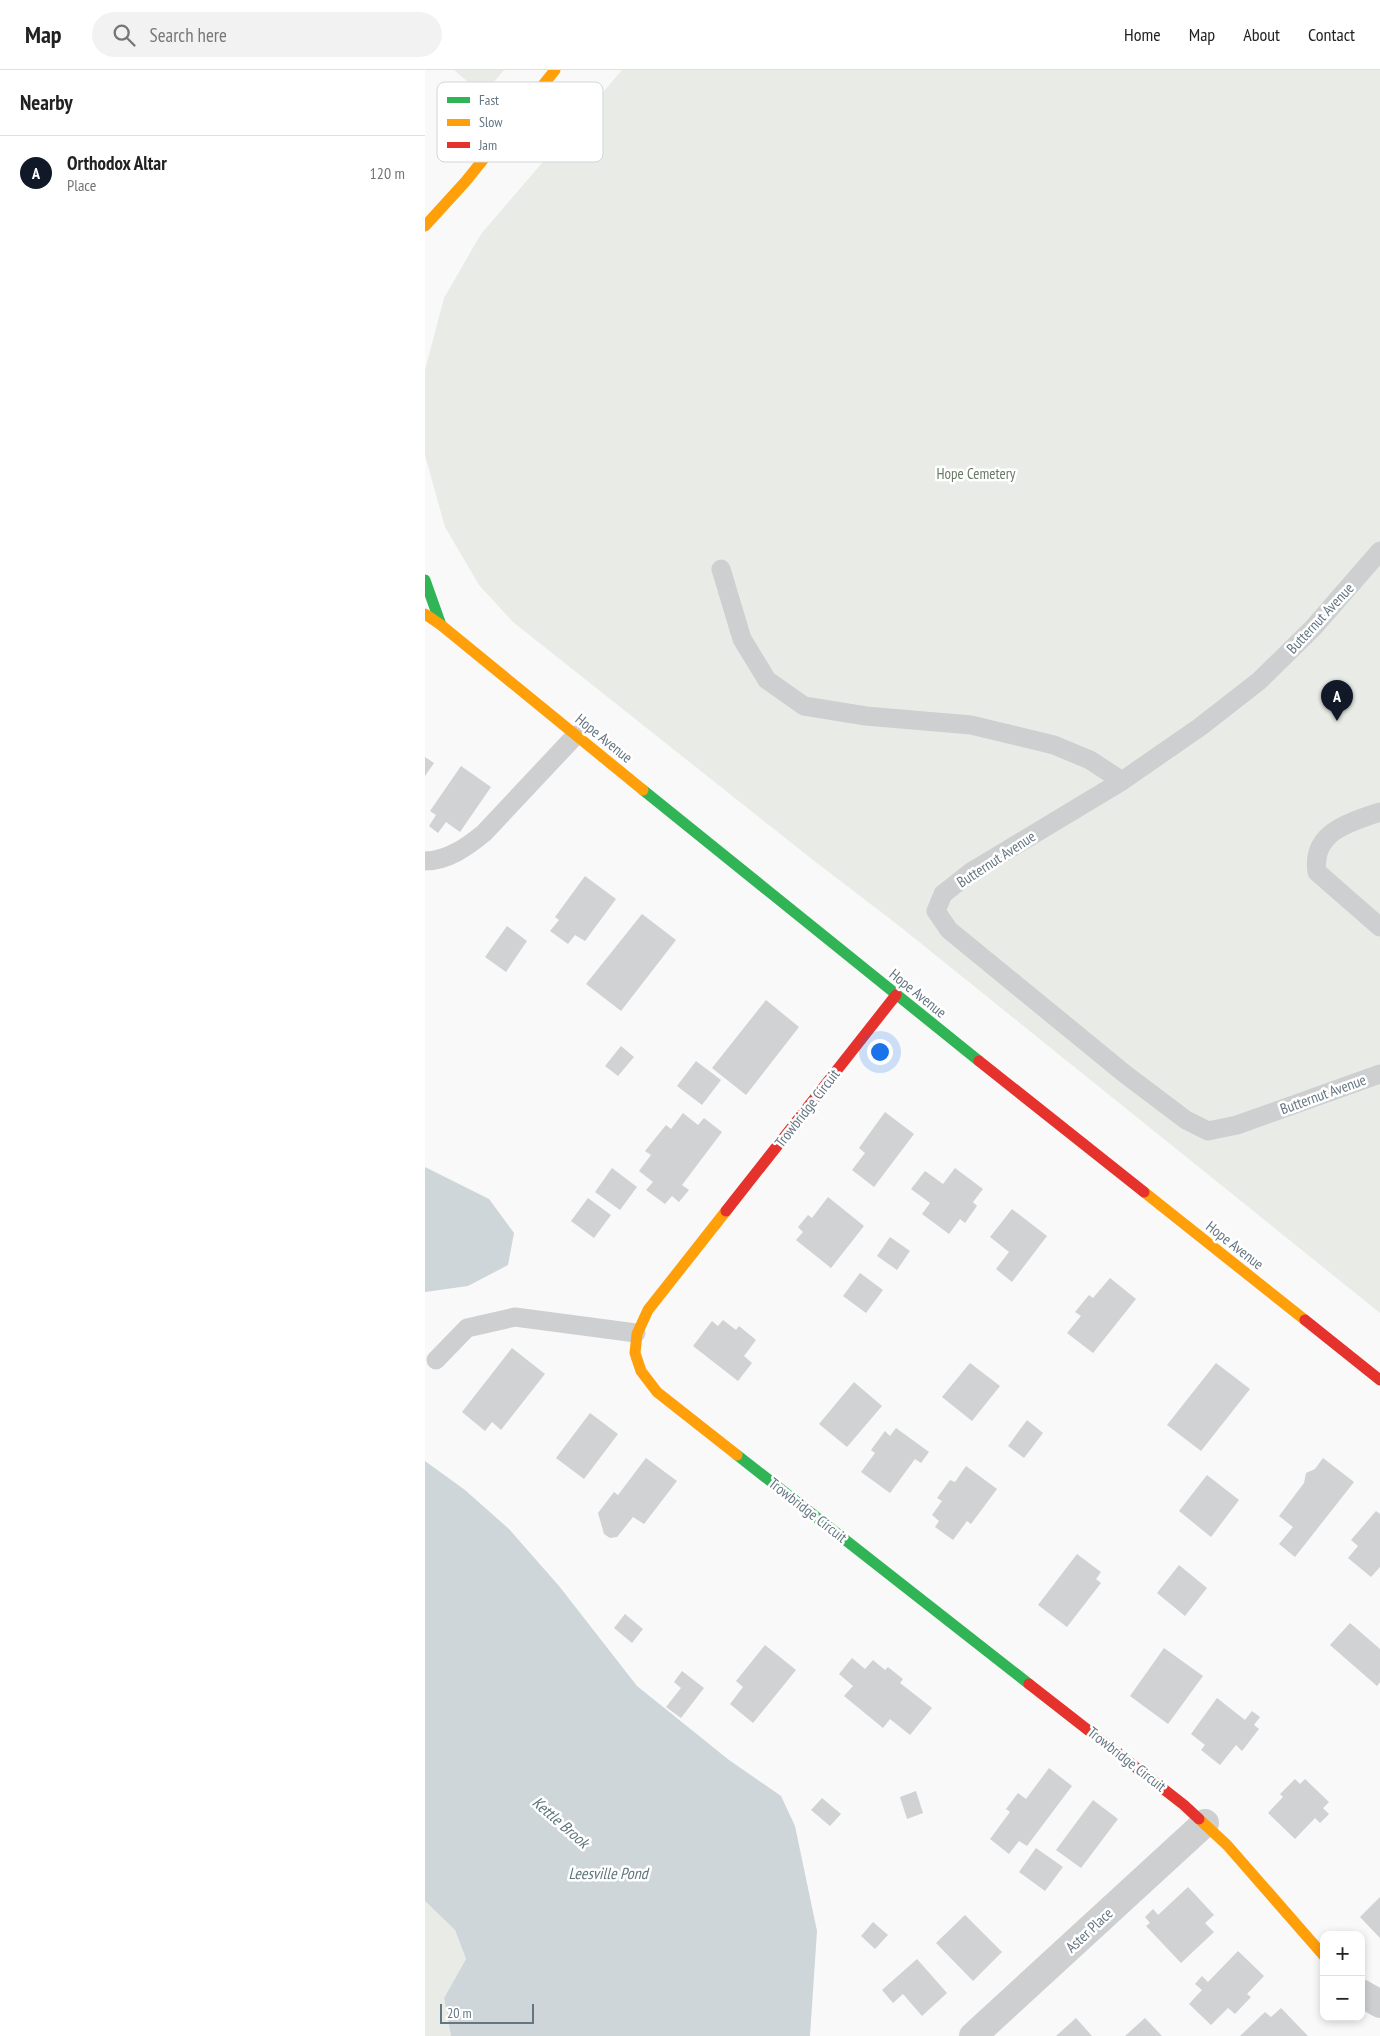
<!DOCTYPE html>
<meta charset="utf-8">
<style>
body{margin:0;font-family:"PT Sans Narrow",sans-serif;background:#f2f2f2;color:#222}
.controls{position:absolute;right:15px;bottom:15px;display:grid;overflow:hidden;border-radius:10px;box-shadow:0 2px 8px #0003}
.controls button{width:45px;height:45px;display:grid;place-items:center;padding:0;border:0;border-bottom:1px solid #e0e0e0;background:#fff;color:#222;font:25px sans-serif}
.scale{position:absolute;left:15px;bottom:12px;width:94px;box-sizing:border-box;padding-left:5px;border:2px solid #657683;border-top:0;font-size:14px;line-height:18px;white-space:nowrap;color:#657683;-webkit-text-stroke:4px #fff;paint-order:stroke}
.you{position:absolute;left:454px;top:981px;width:18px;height:18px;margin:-12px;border:4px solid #fff;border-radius:50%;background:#1a73e8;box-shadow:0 0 0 8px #1a73e833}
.badge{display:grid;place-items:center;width:32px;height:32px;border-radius:50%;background:#111827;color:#fff;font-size:16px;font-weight:700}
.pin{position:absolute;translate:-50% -41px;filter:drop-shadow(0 1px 2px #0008)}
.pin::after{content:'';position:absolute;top:26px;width:18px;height:15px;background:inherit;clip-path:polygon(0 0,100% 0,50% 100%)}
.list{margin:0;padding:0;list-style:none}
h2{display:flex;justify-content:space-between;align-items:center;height:65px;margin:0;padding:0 20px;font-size:21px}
h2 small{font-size:16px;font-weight:400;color:#767676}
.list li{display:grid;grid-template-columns:32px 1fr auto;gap:15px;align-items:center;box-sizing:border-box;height:75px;padding:0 20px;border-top:1px solid #e0e0e0}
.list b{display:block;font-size:19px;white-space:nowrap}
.list p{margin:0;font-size:16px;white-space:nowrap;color:#767676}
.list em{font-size:16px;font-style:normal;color:#767676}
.icon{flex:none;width:28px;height:28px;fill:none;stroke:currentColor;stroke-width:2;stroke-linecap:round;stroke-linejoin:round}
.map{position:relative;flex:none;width:955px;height:1966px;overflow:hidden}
header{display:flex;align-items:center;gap:30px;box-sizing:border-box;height:70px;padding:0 25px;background:#fff;border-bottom:1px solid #e0e0e0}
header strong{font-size:24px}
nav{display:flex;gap:28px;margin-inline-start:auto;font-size:18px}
.search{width:350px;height:45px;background:#f2f2f2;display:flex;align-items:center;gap:12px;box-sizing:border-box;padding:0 18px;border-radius:28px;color:#767676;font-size:19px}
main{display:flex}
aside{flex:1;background:#fff}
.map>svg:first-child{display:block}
.green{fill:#e8ebe6}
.water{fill:#ced6d9}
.building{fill:#d0d2d3}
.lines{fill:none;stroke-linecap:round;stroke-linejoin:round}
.lane{stroke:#cecfd0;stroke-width:19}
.street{stroke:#cecfd0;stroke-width:28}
.fast{stroke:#30b455;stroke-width:11}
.slow{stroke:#ff9f0a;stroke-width:11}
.jam{stroke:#e5322d;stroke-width:11}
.labels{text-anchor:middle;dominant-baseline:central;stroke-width:5;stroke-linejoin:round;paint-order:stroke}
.park-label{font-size:15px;fill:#687a64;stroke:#fff}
.street-label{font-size:15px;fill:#657683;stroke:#fff}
.water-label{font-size:16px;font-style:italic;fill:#60757c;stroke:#fff}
.key{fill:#fff;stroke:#d1d6da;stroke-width:1}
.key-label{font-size:14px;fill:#657683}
</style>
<header>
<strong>Map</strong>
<div class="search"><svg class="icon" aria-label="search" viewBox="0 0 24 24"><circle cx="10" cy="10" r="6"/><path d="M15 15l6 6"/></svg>Search here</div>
<nav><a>Home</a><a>Map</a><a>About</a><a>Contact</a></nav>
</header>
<main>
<aside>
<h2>Nearby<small></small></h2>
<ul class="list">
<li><span class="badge">A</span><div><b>Orthodox Altar</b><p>Place</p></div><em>120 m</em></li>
</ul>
</aside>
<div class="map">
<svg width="955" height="1966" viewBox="0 0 955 1966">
<rect width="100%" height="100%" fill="#f9f9f9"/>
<g class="green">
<path d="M29,0H79L58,25Z"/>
<path d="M197,0H955V1243L473,855L388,790L88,552L54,515L20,457L0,385V300L19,228L56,164Z"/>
<path d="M0,1831L30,1860L41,1889L19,1928L26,1966H0Z"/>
</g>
<g class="water">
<path d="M0,1097L64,1129L89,1163L83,1195L43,1216L0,1222Z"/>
<path d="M0,1391L40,1420L84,1459L134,1516L212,1616L304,1690L356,1726L370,1756L392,1861L385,1966H26L19,1928L41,1889L30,1860L0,1831Z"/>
</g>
<g class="building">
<path d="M0,687L9,693L0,706Z"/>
<path d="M36,696L66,717L35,762L21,752L13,763L4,756L11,745L5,741Z"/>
<path d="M160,806L191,829L160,871L150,865L143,874L125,861L134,850L130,847Z"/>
<path d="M217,844L251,870L196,941L161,914Z"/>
<path d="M82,856L102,871L81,902L60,887Z"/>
<path d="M341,930L374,957L321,1025L287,998Z"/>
<path d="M196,976L209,987L193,1006L180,996Z"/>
<path d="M271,991L296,1010L277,1035L252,1016Z"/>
<path d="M460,1042L489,1064L449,1117L427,1100L440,1083L434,1078Z"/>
<path d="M258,1043L273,1055L279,1048L297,1062L257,1115L264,1120L254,1132L247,1126L240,1134L221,1120L228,1112L214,1101L226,1085L220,1081L241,1055L246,1059Z"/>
<path d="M187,1098L212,1117L195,1140L170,1122Z"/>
<path d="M530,1098L558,1119L548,1132L552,1136L540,1153L535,1149L524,1164L497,1144L505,1133L486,1119L500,1101L518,1114Z"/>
<path d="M403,1127L439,1156L406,1198L371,1170L378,1162L373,1157L383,1145L387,1148Z"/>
<path d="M163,1128L186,1145L169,1168L146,1151Z"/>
<path d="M587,1139L622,1166L587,1212L571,1199L584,1182L565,1167Z"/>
<path d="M465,1167L485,1181L472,1200L452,1186Z"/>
<path d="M435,1203L458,1220L441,1243L418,1226Z"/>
<path d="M685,1208L711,1229L668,1283L642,1263L656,1246L650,1242L664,1225L668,1228Z"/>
<path d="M298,1250L311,1260L314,1256L331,1270L319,1286L327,1293L313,1311L268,1276L287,1251L293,1256Z"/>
<path d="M87,1278L120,1304L76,1360L67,1352L60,1361L37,1342Z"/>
<path d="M545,1293L575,1316L547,1351L517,1327Z"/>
<path d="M791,1293L825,1319L776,1381L742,1355Z"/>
<path d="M429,1312L457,1336L422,1377L394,1354Z"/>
<path d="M165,1343L193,1364L159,1409L131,1388Z"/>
<path d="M602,1350L618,1363L599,1388L583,1376Z"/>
<path d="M471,1358L504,1382L496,1393L490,1389L465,1423L436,1402L450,1383L446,1380L460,1361L465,1366Z"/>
<path d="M221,1388L252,1411L219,1454L208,1447L192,1467L185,1468L179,1464L173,1443L189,1422L193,1425Z"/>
<path d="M898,1388L929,1412L870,1487L854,1474L868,1457L854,1446L879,1413L881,1403L890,1399Z"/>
<path d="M541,1396L572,1419L546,1454L542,1451L528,1470L510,1457L514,1451L507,1445L517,1431L512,1428L525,1410L530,1412Z"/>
<path d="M782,1405L814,1430L786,1467L754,1441Z"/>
<path d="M951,1441L955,1444V1497L946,1507L923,1488L933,1476L926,1470Z"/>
<path d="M652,1484L676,1502L671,1509L676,1513L642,1557L613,1535Z"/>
<path d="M754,1495L782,1518L760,1546L732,1523Z"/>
<path d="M200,1544L218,1559L207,1573L189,1558Z"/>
<path d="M925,1553L955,1579V1612L952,1616L905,1575Z"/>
<path d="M340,1575L371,1600L328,1653L305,1634L318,1617L311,1611Z"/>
<path d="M739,1578L778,1606L743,1654L705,1626Z"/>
<path d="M427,1588L440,1599L448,1590L460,1600L463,1597L478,1609L475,1613L507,1638L485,1665L465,1649L458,1658L419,1626L428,1616L414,1604Z"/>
<path d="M257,1601L279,1618L256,1648L241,1637L256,1618L249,1612Z"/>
<path d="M792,1628L820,1650L827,1641L835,1647L829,1655L834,1659L817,1681L811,1675L795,1695L776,1680L780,1675L766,1664Z"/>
<path d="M624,1698L647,1716L602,1776L594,1771L584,1784L565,1769L585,1742L581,1739L593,1723L601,1729Z"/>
<path d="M870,1709L875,1714L880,1709L904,1732L898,1738L904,1744L895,1753L890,1748L870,1769L843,1743L858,1727L855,1724Z"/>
<path d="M491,1721L498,1743L482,1749L475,1727Z"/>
<path d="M397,1728L416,1744L405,1756L386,1740Z"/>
<path d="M668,1730L693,1749L656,1798L631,1780Z"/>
<path d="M611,1778L638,1797L620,1821L594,1802Z"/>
<path d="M763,1817L789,1845L780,1853L789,1862L756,1893L721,1856L725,1853L720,1847L728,1839L733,1845Z"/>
<path d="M955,1827V1868L935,1847Z"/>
<path d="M540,1845L577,1882L548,1911L511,1873Z"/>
<path d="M448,1852L463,1865L450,1879L436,1866Z"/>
<path d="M813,1881L839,1906L822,1924L826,1927L810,1944L803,1938L786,1955L764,1934L777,1920L770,1914L777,1906L783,1912Z"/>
<path d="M492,1889L522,1923L497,1946L478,1924L468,1933L457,1920Z"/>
<path d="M856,1938L883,1966H815L840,1942L846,1947Z"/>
<path d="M651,1948L667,1966H631Z"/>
<path d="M720,1948L737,1966H700Z"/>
</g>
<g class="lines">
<g class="lane">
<path d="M955,481L888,558L834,611L775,657L697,711L546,802L518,824L511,841L524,860L700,1004L761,1050L783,1061L812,1055L955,1004"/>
<path d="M296,499L317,569L342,610L379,636L441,646L546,655L629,675L665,690L697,711"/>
<path d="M955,742C925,752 886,762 892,802L955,857"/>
<path d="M0,791C22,791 42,777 59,763L151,665"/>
<path d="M11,1290L42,1258L90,1247L211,1263"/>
</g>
<g class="street">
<path d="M936,1923L955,1934"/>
<path d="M548,1966L780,1753"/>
</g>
<g class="fast">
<path d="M0,510L16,555"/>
<path d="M218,720L554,991"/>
<path d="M312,1385L604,1614"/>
</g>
<g class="slow">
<path d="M0,156L41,111L130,0"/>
<path d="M0,544L16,555L218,720"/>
<path d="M719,1122L880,1250"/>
<path d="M301,1141L223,1240L212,1264L210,1283L216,1301L232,1322L312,1385"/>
<path d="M774,1749L802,1775L899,1886"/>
</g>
<g class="jam">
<path d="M554,991L719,1122"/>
<path d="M301,1141L471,925"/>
<path d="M880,1250L955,1310"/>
<path d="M604,1614L759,1735L774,1749"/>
</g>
</g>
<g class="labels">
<g class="park-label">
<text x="551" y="403">Hope Cemetery</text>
</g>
<g class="street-label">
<text transform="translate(895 548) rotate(-47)">Butternut Avenue</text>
<text transform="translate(179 668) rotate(39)">Hope Avenue</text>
<text transform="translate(571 789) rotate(-33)">Butternut Avenue</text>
<text transform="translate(493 923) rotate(39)">Hope Avenue</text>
<text transform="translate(898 1024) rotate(-20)">Butternut Avenue</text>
<text transform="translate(382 1038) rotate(-52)">Trowbridge Circuit</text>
<text transform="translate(810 1175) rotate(38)">Hope Avenue</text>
<text transform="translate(383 1440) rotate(38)">Trowbridge Circuit</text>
<text transform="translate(702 1689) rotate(38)">Trowbridge Circuit</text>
<text transform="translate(664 1860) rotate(-43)">Aster Place</text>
</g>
<g class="water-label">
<text transform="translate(136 1752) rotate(41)">Kettle Brook</text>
<text x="183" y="1803">Leesville Pond</text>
</g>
</g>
<rect x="12" y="12" width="166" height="80" rx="8" class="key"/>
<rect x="22" y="27" width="23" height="6" fill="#30b455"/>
<rect x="22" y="49" width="23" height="7" fill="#ff9f0a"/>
<rect x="22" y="72" width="23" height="6" fill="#e5322d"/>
<g class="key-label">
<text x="54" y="35">Fast</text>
<text x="54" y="57">Slow</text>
<text x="54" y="80">Jam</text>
</g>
</svg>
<div class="controls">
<button>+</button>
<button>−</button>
</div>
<div class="scale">20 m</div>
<div class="you"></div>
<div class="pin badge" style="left:912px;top:651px">A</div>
</div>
</main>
